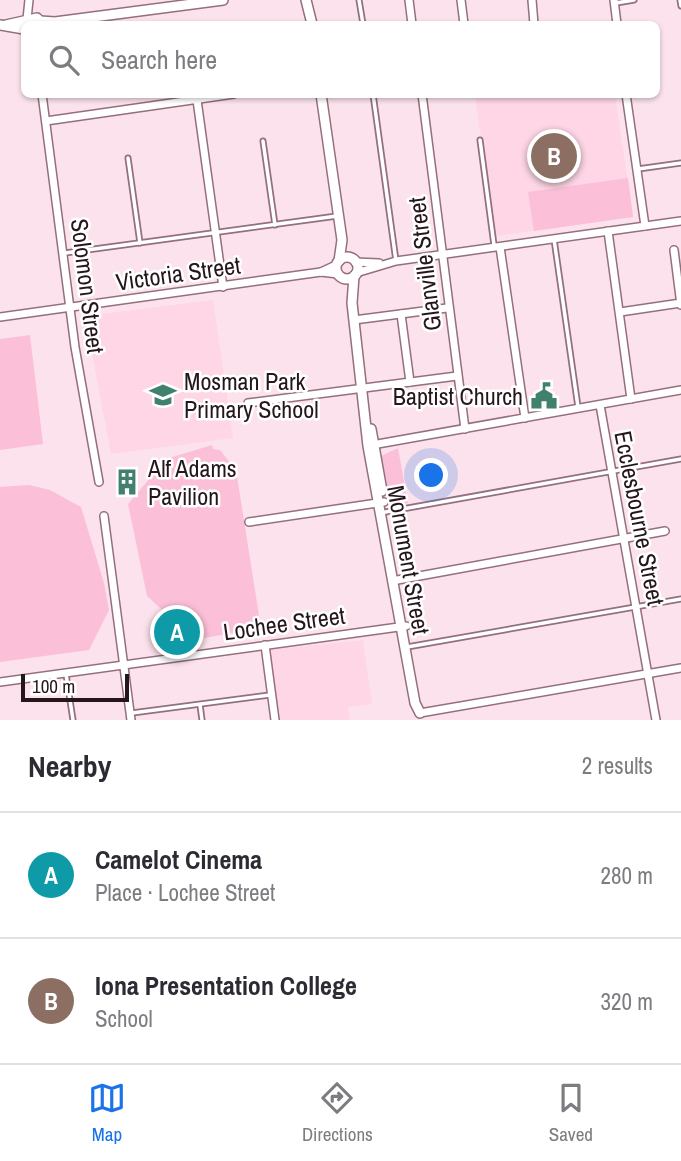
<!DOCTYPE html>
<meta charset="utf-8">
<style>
body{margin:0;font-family:"Archivo Narrow",sans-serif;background:#f7f7f7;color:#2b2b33}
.scale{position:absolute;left:21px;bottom:18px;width:108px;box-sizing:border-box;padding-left:7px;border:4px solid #25161c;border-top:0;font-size:19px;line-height:24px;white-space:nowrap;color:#25161c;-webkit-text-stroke:5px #fff;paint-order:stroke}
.you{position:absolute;left:432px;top:476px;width:24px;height:24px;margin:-18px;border:5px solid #fff;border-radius:50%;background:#1a73e8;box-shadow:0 0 0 10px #1a73e833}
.badge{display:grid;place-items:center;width:46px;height:46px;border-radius:50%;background:#1a73e8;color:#fff;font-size:23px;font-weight:700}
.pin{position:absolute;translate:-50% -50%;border:4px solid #fff;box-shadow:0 2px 7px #0006}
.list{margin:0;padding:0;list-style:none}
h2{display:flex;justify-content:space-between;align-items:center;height:91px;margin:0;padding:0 28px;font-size:30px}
h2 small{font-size:23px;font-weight:400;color:#7c7c81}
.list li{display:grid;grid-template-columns:46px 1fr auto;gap:21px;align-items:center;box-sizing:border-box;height:126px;padding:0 28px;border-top:2px solid #e1e1e2}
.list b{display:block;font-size:26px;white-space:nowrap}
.list p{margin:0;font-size:23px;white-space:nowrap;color:#7c7c81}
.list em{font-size:23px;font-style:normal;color:#7c7c81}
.icon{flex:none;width:38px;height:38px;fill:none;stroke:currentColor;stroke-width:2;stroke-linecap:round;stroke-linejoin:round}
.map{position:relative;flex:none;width:681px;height:720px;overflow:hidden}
.search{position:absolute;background:#fff;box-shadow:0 2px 5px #0004;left:21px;right:21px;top:21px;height:77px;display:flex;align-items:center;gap:18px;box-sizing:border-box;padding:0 24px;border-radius:10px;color:#7c7c81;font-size:26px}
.sheet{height:343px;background:#fff}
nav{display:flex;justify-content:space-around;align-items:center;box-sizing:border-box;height:98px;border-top:2px solid #e1e1e2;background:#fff;font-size:19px;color:#7c7c81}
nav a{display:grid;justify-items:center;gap:4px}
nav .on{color:#1a73e8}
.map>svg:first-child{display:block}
.built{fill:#fed6e5}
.green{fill:#fcbfd8}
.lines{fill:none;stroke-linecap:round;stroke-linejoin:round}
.service-casing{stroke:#946f7e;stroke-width:7}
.minor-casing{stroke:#946f7e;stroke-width:10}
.tertiary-casing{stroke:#946f7e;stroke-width:12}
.service{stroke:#fff;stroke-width:3.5}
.minor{stroke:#fff;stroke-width:7}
.tertiary{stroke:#fff;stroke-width:9}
.labels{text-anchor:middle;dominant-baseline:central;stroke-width:5;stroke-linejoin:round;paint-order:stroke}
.street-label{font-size:24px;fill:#25161c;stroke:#fff}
.poi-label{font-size:24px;fill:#25161c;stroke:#fff;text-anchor:start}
</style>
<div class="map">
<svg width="681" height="720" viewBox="0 0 681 720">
<rect width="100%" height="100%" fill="#fce2ec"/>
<g class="built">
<path d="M475,95H615L633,217L495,236Z"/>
<path d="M213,300L233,438L111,454L85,316Z"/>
<path d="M363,640L372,704L348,707L350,720H276L267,650Z"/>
</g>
<g class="green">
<path d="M628,178L633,217L534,231L528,192Z"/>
<path d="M30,335L43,444L0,450V339Z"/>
<path d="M212,445L213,449L220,450L236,470L261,628L204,638L197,618L170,617L147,596L128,504L166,459Z"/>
<path d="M398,448L408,503L394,506L389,502L381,456Z"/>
<path d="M29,485L50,490L81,507L104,583L109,610L89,650L0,662V487Z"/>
</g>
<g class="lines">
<g class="service-casing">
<g id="service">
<path d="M359,0L363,24"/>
<path d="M680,0L681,6"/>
<path d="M616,3L634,0"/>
<path d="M373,94L396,261"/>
<path d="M480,140L494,245"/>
<path d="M263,141L275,225"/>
<path d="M128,158L140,243"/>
<path d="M638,169L681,163"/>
<path d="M554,239L578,407"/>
<path d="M65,253L337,216"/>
<path d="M380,513L681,459"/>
<path d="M407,647L681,599"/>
<path d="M66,674L73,720"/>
<path d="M200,705L202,720"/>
<path d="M132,713L270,695"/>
</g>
</g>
<g class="minor-casing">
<g id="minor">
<path d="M409,0L412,24"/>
<path d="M461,0L464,24"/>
<path d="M532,0L534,24"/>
<path d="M614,0L617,24"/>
<path d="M27,19L29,0"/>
<path d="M42,94L75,347L99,482"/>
<path d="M422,94L465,429"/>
<path d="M626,94L645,226"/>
<path d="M197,100L223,287"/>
<path d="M46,121L234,94"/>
<path d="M608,231L631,399"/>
<path d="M500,247L525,418"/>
<path d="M674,250L681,305"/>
<path d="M355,262L379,263"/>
<path d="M321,272L336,265"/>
<path d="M356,273L396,261L681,221"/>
<path d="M620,312L681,303"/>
<path d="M401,314L410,382"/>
<path d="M0,317L321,272L338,274"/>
<path d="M354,320L447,308"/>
<path d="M248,403L457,376"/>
<path d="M600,405L656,720"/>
<path d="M372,445L681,390"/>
<path d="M104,516L131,720"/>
<path d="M249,522L384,502"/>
<path d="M392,581L665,531"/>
<path d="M265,645L275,720"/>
<path d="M0,682L406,626"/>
<path d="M420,713L681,668"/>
</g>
</g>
<g class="tertiary-casing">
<g id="tertiary">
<path d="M306,0L312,24"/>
<path d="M40,21L55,22L223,0"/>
<path d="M0,25L24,29"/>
<path d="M6,25L37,18L42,24"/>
<path d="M321,94L342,240L339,261"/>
<circle cx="347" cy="268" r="11"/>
<path d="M354,276L352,303L368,446L415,703L420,713"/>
<path d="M371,429L382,491"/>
</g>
</g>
<use href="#service" class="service"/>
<use href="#minor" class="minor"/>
<use href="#tertiary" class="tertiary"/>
</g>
<defs>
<g id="school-bare" transform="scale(2.1)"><path d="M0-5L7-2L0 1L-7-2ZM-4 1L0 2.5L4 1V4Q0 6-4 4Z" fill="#40806d" stroke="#fff" stroke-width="2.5" paint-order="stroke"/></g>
<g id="civic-bare" transform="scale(2.1)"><path d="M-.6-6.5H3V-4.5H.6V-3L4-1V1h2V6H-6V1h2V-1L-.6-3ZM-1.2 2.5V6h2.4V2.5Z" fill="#40806d" stroke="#fff" stroke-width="2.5" paint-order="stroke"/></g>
<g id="building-bare" transform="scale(2.1)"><path d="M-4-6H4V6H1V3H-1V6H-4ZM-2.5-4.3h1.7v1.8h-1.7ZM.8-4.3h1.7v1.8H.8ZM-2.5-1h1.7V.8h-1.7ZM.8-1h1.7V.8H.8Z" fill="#40806d" stroke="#fff" stroke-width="2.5" paint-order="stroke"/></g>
</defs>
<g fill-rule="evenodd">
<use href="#school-bare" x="163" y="395"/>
<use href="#civic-bare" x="544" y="396"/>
<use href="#building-bare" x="127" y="482"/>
</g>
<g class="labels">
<g class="street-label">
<text transform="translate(424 264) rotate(-97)">Glanville Street</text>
<text transform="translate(178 273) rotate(-8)">Victoria Street</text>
<text transform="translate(88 286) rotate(83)">Solomon Street</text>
<text transform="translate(640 518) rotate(79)">Ecclesbourne Street</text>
<text transform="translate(409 560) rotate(80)">Monument Street</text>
<text transform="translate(284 623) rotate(-8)">Lochee Street</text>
</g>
<g class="poi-label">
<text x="184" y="381">Mosman Park<tspan x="184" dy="28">Primary School</tspan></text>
<text x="523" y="396" text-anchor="end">Baptist Church</text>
<text x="148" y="468">Alf Adams<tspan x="148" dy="28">Pavilion</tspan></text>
</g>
</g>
</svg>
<div class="scale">100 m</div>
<div class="you"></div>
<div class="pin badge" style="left:177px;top:632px;background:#0f9aa8">A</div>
<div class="pin badge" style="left:554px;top:156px;background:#8d6e63">B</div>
<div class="search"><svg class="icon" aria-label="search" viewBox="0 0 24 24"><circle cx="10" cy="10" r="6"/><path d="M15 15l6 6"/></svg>Search here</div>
</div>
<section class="sheet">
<h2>Nearby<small>2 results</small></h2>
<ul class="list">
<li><span class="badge" style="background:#0f9aa8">A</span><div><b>Camelot Cinema</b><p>Place · Lochee Street</p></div><em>280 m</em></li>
<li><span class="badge" style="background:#8d6e63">B</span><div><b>Iona Presentation College</b><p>School</p></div><em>320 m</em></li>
</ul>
</section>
<nav>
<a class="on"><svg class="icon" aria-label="map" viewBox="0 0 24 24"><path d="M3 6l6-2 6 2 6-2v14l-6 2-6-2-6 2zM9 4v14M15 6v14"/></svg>Map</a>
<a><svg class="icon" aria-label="directions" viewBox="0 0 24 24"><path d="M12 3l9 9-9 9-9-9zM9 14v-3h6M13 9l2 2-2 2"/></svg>Directions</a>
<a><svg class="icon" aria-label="saved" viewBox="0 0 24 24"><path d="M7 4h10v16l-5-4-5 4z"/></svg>Saved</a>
</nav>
